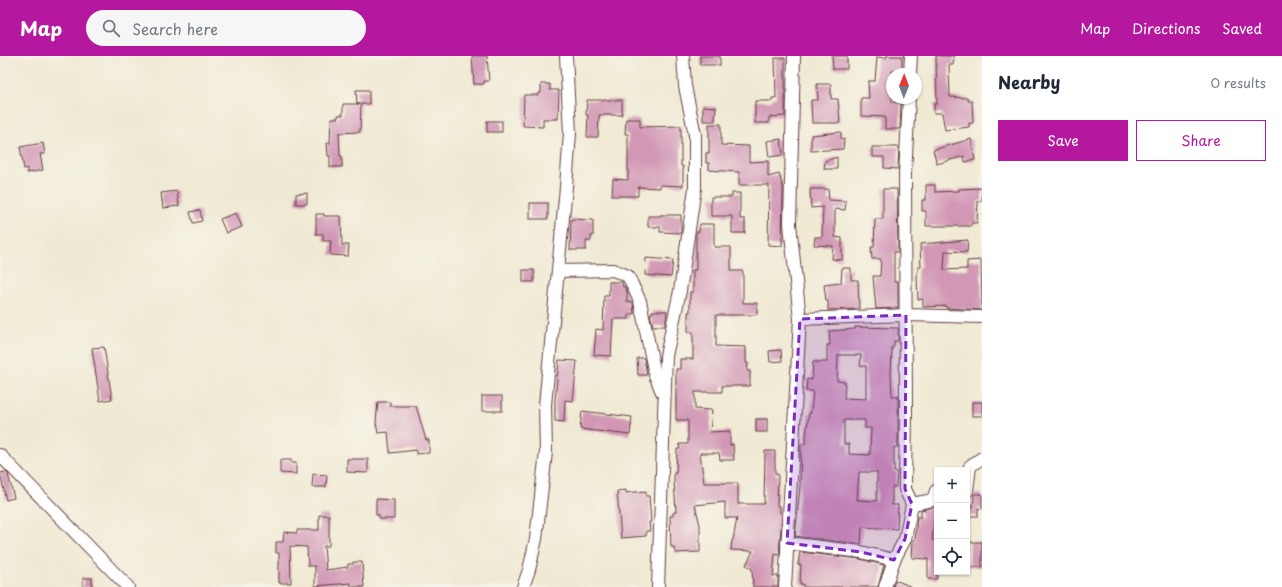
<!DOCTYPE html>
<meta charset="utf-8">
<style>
body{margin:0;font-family:"Playpen Sans",sans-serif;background:#f6f6f7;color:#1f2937}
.controls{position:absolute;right:12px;bottom:12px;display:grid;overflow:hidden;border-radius:0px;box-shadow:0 1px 3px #0004}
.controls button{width:36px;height:36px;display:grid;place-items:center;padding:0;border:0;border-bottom:1px solid #e0e1e3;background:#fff;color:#1f2937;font:20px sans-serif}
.compass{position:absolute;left:886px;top:12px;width:36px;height:36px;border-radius:50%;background:#fff;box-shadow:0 1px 3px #0004;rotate:1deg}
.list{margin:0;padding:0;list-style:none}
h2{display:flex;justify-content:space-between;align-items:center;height:52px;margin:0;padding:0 16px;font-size:17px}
h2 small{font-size:13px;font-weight:400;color:#747a83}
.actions{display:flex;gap:8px;padding:12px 16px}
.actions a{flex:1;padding:9px 0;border:1px solid #b5179e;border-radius:0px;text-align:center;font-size:14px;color:#b5179e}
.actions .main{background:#b5179e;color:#fff}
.icon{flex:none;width:22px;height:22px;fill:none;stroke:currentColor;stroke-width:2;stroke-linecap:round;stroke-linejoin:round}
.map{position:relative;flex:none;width:982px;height:531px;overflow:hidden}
header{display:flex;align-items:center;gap:24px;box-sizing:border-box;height:56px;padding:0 20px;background:#b5179e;color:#fff}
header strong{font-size:19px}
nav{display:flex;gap:22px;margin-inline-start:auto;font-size:14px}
.search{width:280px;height:36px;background:#f6f6f7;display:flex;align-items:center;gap:10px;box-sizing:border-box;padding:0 14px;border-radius:22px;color:#747a83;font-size:15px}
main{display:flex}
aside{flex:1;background:#fff}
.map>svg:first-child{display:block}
.building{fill:#d197b5;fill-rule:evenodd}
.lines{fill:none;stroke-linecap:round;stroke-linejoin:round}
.minor-casing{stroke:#633d44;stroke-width:14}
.minor{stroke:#fff;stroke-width:12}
.marked{fill:#7b2cbf;fill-opacity:0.2;stroke:#7b2cbf;stroke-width:3;stroke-dasharray:8 5;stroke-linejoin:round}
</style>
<header>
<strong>Map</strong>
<div class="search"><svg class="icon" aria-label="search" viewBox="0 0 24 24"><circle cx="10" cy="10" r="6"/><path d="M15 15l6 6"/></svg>Search here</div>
<nav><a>Map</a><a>Directions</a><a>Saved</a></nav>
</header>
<main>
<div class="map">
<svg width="982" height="531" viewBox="0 0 982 531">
<rect width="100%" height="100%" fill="#f7f3e8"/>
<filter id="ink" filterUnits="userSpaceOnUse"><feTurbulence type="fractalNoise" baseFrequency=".025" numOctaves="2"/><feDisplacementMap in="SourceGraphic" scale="8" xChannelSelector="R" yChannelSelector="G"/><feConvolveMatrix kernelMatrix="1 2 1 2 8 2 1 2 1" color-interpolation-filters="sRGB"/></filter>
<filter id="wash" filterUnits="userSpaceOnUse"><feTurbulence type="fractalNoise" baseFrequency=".012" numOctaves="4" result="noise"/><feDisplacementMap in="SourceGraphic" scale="16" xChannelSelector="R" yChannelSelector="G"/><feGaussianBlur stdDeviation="0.9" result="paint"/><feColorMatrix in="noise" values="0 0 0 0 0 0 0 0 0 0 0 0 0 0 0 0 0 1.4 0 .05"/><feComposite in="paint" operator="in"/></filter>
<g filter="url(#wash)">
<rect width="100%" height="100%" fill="#f0ead4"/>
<g id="blocks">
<g class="building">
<path d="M472,0H487L489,25H484V28H474Z"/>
<rect x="700" y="0" width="20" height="9"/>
<path d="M832,0H847V13H833Z"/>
<path d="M886,0H902V15H892V46H901L900,73H885V61L861,60V42H869L868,25H875L877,1L886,2Z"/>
<path d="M936,0H954L953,9H949L950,41L968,42V45H972L973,67H969V71L945,74L942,57H934V48H937Z"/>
<path d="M775,2H785V60L769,61V67H755V45H772V42H776Z"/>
<path d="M541,28H550V34H559L558,63H543V71L523,70L524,39H538V37H541Z"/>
<path d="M817,28H831V43H838L840,67H812L811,44H818Z"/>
<path d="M356,34H369V48H361L360,76L339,77L340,100H342V111H330V100H328L327,87H330L331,62H338V59H343V48H360H357Z"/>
<path d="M587,44H622V59H599L598,81H587L588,59H586Z"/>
<path d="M703,50L716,51L715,65H703Z"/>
<path d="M626,63H640V71L681,70V110H683V130L660,129V132L638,131V140H612L613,123L628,124V78H625Z"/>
<rect x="487" y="65" width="15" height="11"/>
<path d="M709,68H721V89L749,90V106L768,105V121L779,118L783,131L782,190L768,189L769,129H739V116L709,114V107H706V97H709Z"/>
<path d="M841,76V83H844L843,93L811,95V79Z"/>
<path d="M781,83L783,99L769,101L767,85Z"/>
<path d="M971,83L975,104L965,106L964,100L937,108L933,94Z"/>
<path d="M43,87L45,98H40L43,114L27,117V112L24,113L20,91Z"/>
<path d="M872,91H899L898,113L884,112V101H872Z"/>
<path d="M837,101V113H824L825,105Z"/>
<path d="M926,129H935V136L959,135V133L982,132V145H978L977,167H971V170H926V155H922V144H926Z"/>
<path d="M810,133H828L829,144L846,145L845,154L835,153V181L842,182V204L832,203L833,190L814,189L815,181H822L823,151L811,152Z"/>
<path d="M883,133H897L898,196H894V226H898V252L876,253L873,220H880L881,203H872L871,191H874L875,163H883Z"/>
<path d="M177,135L179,150L163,152L161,137Z"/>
<path d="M307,137V148H296V138Z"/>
<path d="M732,137H740V163H745V177H732V160H711V141H732Z"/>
<rect x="530" y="147" width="18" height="16"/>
<path d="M200,154L202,165L193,167L190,156Z"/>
<path d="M236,157L242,171L226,177L220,163Z"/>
<path d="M316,158H324V160H341L342,189H349L348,200L330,199L331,185H323V178H316Z"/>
<path d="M660,159H681V177L660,176V171H648V160H660Z"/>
<path d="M571,163L593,164V180H591V185H586V194H570Z"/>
<path d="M700,168H714V191H731V215H743V247H757V258L755,259H716V290L746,291V307H748L747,315H750V330H722V336H695V353L712,354L710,376L730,375V389L733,388L734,404H720L719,397H700L704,427H738V448H764L765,395H775V418H778L777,450H780V457H782L779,499L775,498L773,520H778V531H753L752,513L746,509L753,495L731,494L732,484H733L737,462H725V446L695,449L700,469V496L675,497L674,491H671L670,460H673V457L676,456L674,425V417H676L677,393H680L679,388H688V364H676V313H680V303H693V276H688V256H690V236H693V214H696V176H699Z"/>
<path d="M968,184L967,196L945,195L944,214L967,213V205L981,204L982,254L946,252V250L923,251V243L918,244L917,221L918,211H921L920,188Z"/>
<path d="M646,202L673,204L671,221L645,219Z"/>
<path d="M842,212H851V224H858L859,253L828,254V245H826L824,229L841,227Z"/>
<rect x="523" y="214" width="11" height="12"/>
<path d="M609,226H622L623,231H625L627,236V246H632L633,247L634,258H629V263H613L611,300L594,299L596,273L603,274L604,240H609Z"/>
<path d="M652,255H667L665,270H653L650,258H652Z"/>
<path d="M855,271L898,272V285H894V291H892L891,320L892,340H898V391H894V416H897L896,431H892V449H898L897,473L862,471L861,488L795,480L800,431L801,388H805L809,357H811L813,335H806L807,323L812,324L813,306H827V289H830L829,275L855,273ZM838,299H861L860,310H866V343L844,342L845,326L837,325ZM844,364H865V372H871L870,399L849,398V388H844ZM859,416H877V445L857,444Z"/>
<path d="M104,291L112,343L100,345L92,292Z"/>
<path d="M781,294L782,305L770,306L769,295Z"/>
<path d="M637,302H644L647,319H638Z"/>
<path d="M559,304L577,305L573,345L565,344L564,366L555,365V344Z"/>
<rect x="482" y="340" width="20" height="15"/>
<path d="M378,346H390V350H416L426,384H429V397L416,398V394L390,397L388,376L378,377L376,366Z"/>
<rect x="972" y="346" width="10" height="14"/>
<path d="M582,355L632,361L630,379L580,373Z"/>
<rect x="756" y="363" width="11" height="13"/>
<path d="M347,403H368V417L347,416Z"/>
<path d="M280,404H291V407H296V418L280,417Z"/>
<path d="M6,416L8,418L14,442L6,444L0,417Z"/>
<path d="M313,418L327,419L326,431H312Z"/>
<path d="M626,434V437L646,435V440H649L651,466H649L650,475H646V480L621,482L617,435Z"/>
<path d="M974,438H982V453L978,452V460H967V450L973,451Z"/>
<path d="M376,443L394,444V463H379V459H376Z"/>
<path d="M937,450V466L934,465L932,484L937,485V523H928V503L912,502L913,484H915L917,461H921V454Z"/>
<path d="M319,459H329V490H324L326,514L348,511V508H353V506H362L364,531H351V527L315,530V510H308L307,491L290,490L291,527H279V497H276V486H283L284,476L297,477V474H319Z"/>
<path d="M970,486H982V511H969Z"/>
<path d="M800,496L860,503L884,509L878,531H803V528H800L801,509H798Z"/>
<rect x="83" y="522" width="9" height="9"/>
<path d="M895,524L912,531H893Z"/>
</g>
</g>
</g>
<g filter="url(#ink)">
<use href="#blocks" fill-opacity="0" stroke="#633d44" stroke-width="1"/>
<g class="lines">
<g class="minor-casing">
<g id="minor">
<path d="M910,18L911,0"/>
<path d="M558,215L613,214L628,220L640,245L655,319L662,336"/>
<path d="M800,263L906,259L982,261"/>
<path d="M0,399L128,531"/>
<path d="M967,435L970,410L982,402"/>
<path d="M912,448L933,444L936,435H937"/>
<path d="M787,487L861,496L894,504L905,483L912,448L905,433L906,352L905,118L909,42"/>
<path d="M523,531L529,514L536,483L546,396L545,349L566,131L570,77L566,0"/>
<path d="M658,531L666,300L680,235L695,132V79L685,30L683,0"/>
<path d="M785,531L800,263L790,168L794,0"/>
<path d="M885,531L894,504"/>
</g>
</g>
<use href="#minor" class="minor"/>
</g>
</g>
<path class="marked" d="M906,259L905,433L912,448L905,483L894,504L861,496L787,487L800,263Z"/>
</svg>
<div class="controls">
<button>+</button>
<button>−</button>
<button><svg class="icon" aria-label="locate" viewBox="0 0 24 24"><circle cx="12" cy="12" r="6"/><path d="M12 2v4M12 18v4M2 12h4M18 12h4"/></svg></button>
</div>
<svg class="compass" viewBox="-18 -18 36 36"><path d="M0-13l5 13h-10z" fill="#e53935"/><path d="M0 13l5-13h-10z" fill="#747a83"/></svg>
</div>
<aside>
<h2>Nearby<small>0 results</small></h2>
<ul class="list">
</ul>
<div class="actions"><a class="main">Save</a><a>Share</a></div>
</aside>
</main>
